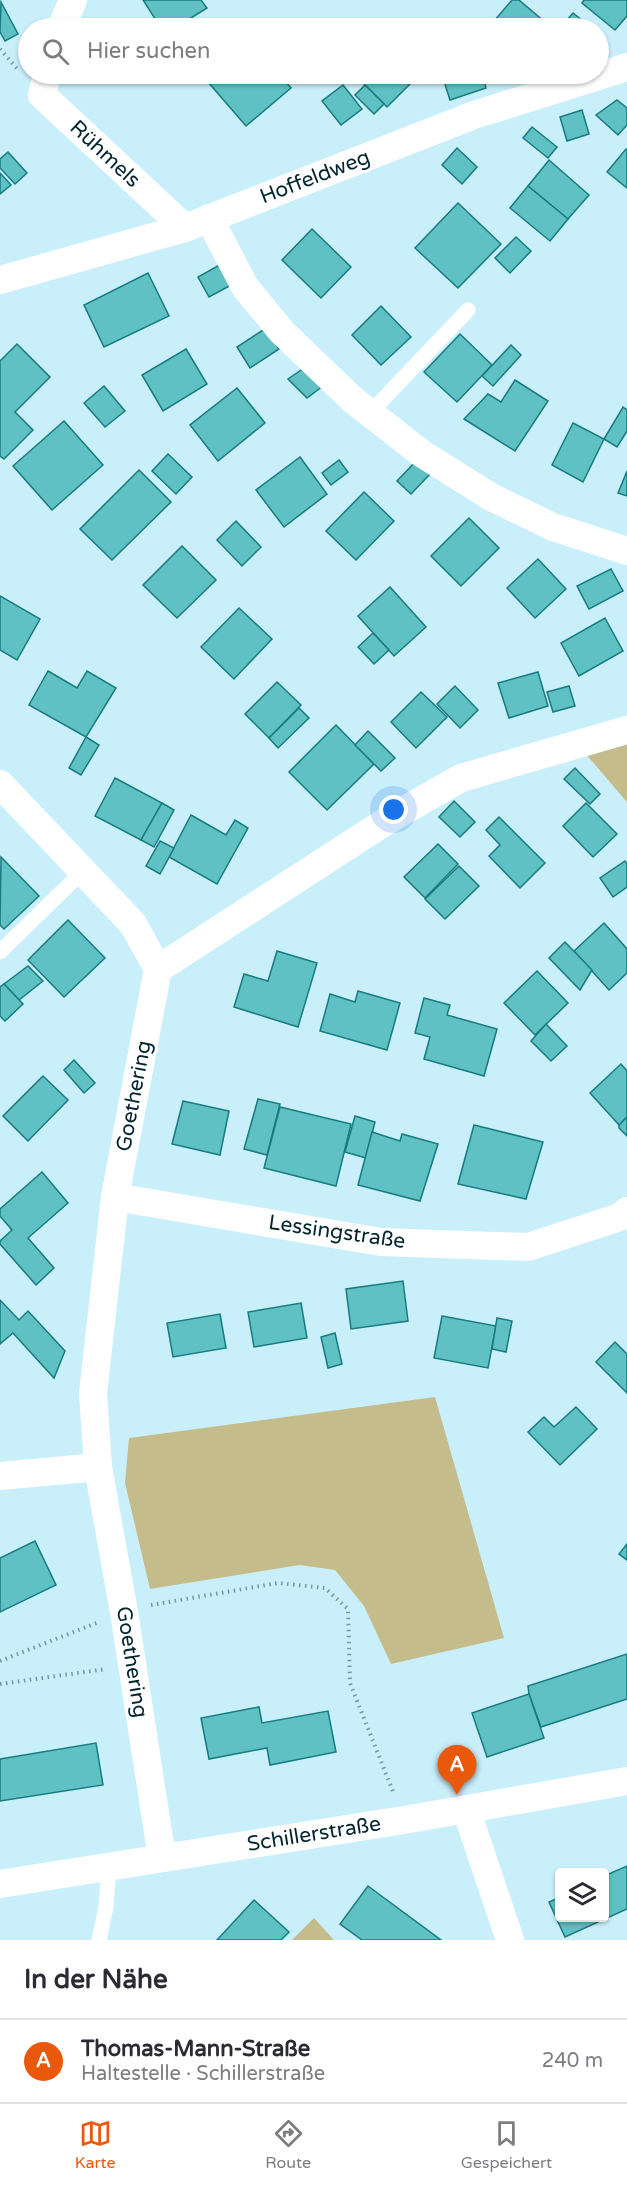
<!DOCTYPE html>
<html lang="de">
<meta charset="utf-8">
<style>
body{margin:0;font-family:"Varela Round",sans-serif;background:#f7f7f7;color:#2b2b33}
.controls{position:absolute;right:18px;bottom:18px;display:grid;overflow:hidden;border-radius:6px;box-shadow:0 2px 4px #0004}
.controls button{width:54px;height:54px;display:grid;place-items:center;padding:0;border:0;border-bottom:2px solid #e1e1e2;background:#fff;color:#2b2b33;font:30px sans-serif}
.you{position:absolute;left:394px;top:810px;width:21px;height:21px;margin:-15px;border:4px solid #fff;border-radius:50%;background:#1a73e8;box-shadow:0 0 0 9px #1a73e833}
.badge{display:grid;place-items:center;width:39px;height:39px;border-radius:50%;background:#ea580c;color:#fff;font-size:20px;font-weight:700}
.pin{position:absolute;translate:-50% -50px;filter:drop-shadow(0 2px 3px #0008)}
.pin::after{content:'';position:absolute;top:32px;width:21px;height:18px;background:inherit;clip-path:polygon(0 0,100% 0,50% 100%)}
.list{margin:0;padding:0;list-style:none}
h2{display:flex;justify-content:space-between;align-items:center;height:78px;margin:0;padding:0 24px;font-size:26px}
h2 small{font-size:20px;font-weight:400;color:#7c7c81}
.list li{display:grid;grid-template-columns:39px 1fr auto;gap:18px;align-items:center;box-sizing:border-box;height:84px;padding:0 24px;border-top:2px solid #e1e1e2}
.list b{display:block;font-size:22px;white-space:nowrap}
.list p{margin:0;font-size:20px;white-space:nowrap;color:#7c7c81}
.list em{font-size:20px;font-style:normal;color:#7c7c81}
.icon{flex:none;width:33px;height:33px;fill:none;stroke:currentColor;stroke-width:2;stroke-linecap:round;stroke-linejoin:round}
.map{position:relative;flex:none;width:627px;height:1940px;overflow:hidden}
.search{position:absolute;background:#fff;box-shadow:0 2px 4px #0004;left:18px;right:18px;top:18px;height:66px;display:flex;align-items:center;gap:15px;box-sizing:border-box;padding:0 21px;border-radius:33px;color:#7c7c81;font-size:22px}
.sheet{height:162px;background:#fff}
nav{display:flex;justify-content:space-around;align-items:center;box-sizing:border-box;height:84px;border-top:2px solid #e1e1e2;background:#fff;font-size:16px;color:#7c7c81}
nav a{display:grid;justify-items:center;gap:3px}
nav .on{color:#ea580c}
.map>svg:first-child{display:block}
.green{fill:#c5bc8b}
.building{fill:#5fc1c4;stroke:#177b7f;stroke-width:1.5}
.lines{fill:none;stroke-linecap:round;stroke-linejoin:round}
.path{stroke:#7398a2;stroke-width:4;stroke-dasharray:1.5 4.5;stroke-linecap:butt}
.service{stroke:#fff;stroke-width:15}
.minor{stroke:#fff;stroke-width:28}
.labels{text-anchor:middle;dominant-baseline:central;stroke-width:6;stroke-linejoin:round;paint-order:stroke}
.street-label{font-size:21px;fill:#02252e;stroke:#fff}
</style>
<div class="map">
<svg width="627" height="1940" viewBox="0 0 627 1940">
<rect width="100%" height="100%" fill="#c9effb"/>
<g class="green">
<path d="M627,739V802L585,753Z"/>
<path d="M435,1397L504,1638L391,1664L364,1606L335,1570L300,1565L150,1589L125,1483L129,1438Z"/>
<path d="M314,1918L334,1940H292Z"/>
</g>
<g class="building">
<path d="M143,0H201L207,8L175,28H161Z"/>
<path d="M512,0H519L552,28H488Z"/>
<path d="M584,0H627V16L615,30L582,3Z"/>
<path d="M1,2L18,34L5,41L0,32Z"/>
<path d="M573,13L592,28H560Z"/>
<path d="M218,74H279L291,88L246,126L208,82Z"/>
<path d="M354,74H420L387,107Z"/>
<path d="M448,74H482L486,88L450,100L442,75Z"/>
<path d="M343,85L362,109L341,125L322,101Z"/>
<path d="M365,85L384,104L374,114L355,95Z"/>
<path d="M617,100L627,108V125L618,135L596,115Z"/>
<path d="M582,110L589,134L567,141L560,117Z"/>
<path d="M532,127L557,147L548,158L523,138Z"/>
<path d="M457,148L477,167L462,184L442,165Z"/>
<path d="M626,149L627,150V188L607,172Z"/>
<path d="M8,152L27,173L15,184L0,168V159Z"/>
<path d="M549,160L589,195L568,219L528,186Z"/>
<path d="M0,173L11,185L0,194Z"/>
<path d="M528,186L568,219L550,241L510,208Z"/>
<path d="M458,203L501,244L458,288L415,248Z"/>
<path d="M312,229L351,267L321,298L282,260Z"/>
<path d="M516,237L531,251L510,273L495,258Z"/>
<path d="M223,263L235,283L209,297L198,277Z"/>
<path d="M148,273L169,316L104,347L84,305Z"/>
<path d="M381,306L411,337L381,365L352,335Z"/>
<path d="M266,328L279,349L250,368L237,347Z"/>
<path d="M460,334L492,365L457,402L424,372Z"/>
<path d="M17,344L50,377L15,412L33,430L4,459L0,456V361Z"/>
<path d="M511,345L521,355L493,386L482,376Z"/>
<path d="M186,349L207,384L163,411L142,375Z"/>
<path d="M304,368L323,386L307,398L288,379Z"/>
<path d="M515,380L548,401L515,451L464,419L488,394L501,402Z"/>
<path d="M104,386L125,411L105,427L84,403Z"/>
<path d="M237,388L265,423L218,461L190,425Z"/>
<path d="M623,407L627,410V431L617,447L604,439Z"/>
<path d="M64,421L103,465L52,510L13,466Z"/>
<path d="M573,423L604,439L583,482L552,465Z"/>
<path d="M168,454L192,477L176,494L152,471Z"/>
<path d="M300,457L327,494L284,527L256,490Z"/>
<path d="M339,460L348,472L331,485L322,473Z"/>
<path d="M417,460L431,473L411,494L397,481Z"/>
<path d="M139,470L171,502L112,560L80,529Z"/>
<path d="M627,471V496L618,493Z"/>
<path d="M364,492L394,521L356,560L326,531Z"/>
<path d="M469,518L499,548L461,586L431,556Z"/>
<path d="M236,521L261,547L242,566L217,540Z"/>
<path d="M182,546L216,580L177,618L143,585Z"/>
<path d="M538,559L566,589L535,618L507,588Z"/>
<path d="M611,569L623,591L589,609L577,586Z"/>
<path d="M390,587L426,627L394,656L358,616Z"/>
<path d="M0,596L40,619L17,660L0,650Z"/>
<path d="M239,608L272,639L234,679L201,647Z"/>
<path d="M605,618L623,651L579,676L561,643Z"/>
<path d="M373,633L389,650L374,664L358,647Z"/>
<path d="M48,671L77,688L87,671L116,688L86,737L29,705Z"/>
<path d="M538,672L548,706L509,718L498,683Z"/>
<path d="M277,682L301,705L269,738L245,714Z"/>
<path d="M455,686L478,710L460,728L437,704Z"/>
<path d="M569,686L575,706L553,712L547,692Z"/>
<path d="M421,692L447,717L416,748L391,722Z"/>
<path d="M299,708L309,718L278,748L269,738Z"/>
<path d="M336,725L374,764L327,810L289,772Z"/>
<path d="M368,731L395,758L381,771L355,745Z"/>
<path d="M86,737L99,745L81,775L69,768Z"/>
<path d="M575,768L600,794L590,804L564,779Z"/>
<path d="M115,778L162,803L141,840L95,816Z"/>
<path d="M454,801L475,822L460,837L439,817Z"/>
<path d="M162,803L174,810L154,847L141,840Z"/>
<path d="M586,803L617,834L593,857L563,826Z"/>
<path d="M191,815L226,835L235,820L248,828L217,884L169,857Z"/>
<path d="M499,817L545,863L520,888L489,856L500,845L486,830Z"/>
<path d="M160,841L174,848L160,874L146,866Z"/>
<path d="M438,844L458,864L425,898L404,877Z"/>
<path d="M1,857L39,896L4,929L0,925Z"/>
<path d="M625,861L627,864V887L613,897L600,878Z"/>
<path d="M459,866L479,886L445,919L425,899Z"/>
<path d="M68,920L105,958L64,997L28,960Z"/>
<path d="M604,923L627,949V973L609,990L574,951Z"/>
<path d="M565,942L592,970L580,990L549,958Z"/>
<path d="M277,951L317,963L298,1027L234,1007L244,974L268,981Z"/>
<path d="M28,966L43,981L19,1000L4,984Z"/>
<path d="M537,971L568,1003L535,1035L504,1003Z"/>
<path d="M4,984L23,1004L5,1021L0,1016V987Z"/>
<path d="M358,991L400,1003L387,1050L320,1031L330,994L355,1002Z"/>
<path d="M424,998L450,1005L447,1015L497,1029L484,1076L424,1059L430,1037L415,1033Z"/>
<path d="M546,1024L567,1046L551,1061L531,1041Z"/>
<path d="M74,1060L95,1083L84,1093L64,1070Z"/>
<path d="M621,1064L627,1071V1117L619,1125L590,1093Z"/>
<path d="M43,1076L68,1100L28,1141L3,1116Z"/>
<path d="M258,1099L280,1104L267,1155L244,1149Z"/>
<path d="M183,1101L229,1111L220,1155L172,1144Z"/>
<path d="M280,1107L351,1124L336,1186L264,1168Z"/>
<path d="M355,1116L375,1122L366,1158L345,1152Z"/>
<path d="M627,1117V1136L619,1128V1125Z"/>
<path d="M474,1125L543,1142L526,1199L458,1184Z"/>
<path d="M372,1132L400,1141L402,1134L438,1144L420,1201L358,1185Z"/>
<path d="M42,1172L68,1203L28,1238L54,1268L36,1285L0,1244V1241L12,1230L0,1216V1209Z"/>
<path d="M403,1281L408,1321L351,1329L346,1289Z"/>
<path d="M0,1300L19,1320L28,1311L65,1351L54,1378L13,1333L0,1344Z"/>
<path d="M301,1303L307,1338L254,1347L248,1312Z"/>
<path d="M220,1314L226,1348L173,1357L167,1323Z"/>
<path d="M442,1316L496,1326L488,1368L434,1358Z"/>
<path d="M497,1318L512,1321L506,1352L492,1349Z"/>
<path d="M335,1333L342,1364L328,1368L321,1337Z"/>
<path d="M615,1342L627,1354V1393L596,1362Z"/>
<path d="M576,1407L597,1429L560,1465L528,1432L544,1417L554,1427Z"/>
<path d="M35,1541L56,1585L0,1612V1558Z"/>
<path d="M627,1544V1560L619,1554Z"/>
<path d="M627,1654V1699L541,1727L529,1694L528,1686Z"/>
<path d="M529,1694L544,1738L487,1757L472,1713Z"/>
<path d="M259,1707L262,1723L328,1711L336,1752L270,1765L267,1748L209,1759L201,1718Z"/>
<path d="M96,1743L103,1785L0,1801V1759Z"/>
<path d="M627,1866V1909L565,1937L549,1902L560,1897V1918H604V1876Z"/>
<path d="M368,1886L441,1940H362L340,1924Z"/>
<path d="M254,1900L289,1932L281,1940H217Z"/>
</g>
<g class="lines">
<g class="path">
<path d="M0,49L19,71"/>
<path d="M151,1605L278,1583L325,1588L348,1609L350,1683L394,1794"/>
<path d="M0,1661L99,1622"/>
<path d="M0,1684L106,1669"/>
</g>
<g class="service">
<path d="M370,413L468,310"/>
<path d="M0,952L83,871"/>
<path d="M99,1940L106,1907L109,1868"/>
</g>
<g class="minor">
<path d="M61,28L73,0"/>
<path d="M47,74L42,95L185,228"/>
<path d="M209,218L245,287L282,332L353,400L421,453L491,497L553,527L627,551"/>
<path d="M0,280L185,228L474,115L627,67"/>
<path d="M0,784L133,924L158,969L115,1197L93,1393L98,1467L124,1612L162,1858"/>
<path d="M158,969L391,818L461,778L627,730"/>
<path d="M115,1197L381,1242L528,1247L620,1217L627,1211"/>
<path d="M0,1476L98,1467"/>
<path d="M466,1809L510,1940"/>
<path d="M0,1884L404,1820L627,1781"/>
</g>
</g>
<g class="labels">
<g class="street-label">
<text transform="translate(105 154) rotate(43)">Rühmels</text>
<text transform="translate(315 177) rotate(-21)">Hoffeldweg</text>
<text transform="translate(134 1096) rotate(-79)">Goethering</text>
<text transform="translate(337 1232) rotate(8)">Lessingstraße</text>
<text transform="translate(132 1662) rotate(81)">Goethering</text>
<text transform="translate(314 1834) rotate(-9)">Schillerstraße</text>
</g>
</g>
</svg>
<div class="controls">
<button><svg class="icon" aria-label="layers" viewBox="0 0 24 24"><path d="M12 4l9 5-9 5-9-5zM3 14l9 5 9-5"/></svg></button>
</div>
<div class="you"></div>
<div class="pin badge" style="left:457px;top:1795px">A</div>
<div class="search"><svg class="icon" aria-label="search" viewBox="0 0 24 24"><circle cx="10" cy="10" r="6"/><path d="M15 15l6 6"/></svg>Hier suchen</div>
</div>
<section class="sheet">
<h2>In der Nähe<small></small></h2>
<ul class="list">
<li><span class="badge">A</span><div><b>Thomas-Mann-Straße</b><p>Haltestelle · Schillerstraße</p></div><em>240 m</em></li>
</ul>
</section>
<nav>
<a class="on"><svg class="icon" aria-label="map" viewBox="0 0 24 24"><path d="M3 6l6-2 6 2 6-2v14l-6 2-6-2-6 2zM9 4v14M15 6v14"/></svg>Karte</a>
<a><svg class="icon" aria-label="directions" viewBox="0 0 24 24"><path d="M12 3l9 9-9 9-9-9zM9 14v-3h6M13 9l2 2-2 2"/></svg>Route</a>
<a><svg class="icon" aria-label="saved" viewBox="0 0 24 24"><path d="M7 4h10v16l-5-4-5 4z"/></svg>Gespeichert</a>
</nav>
